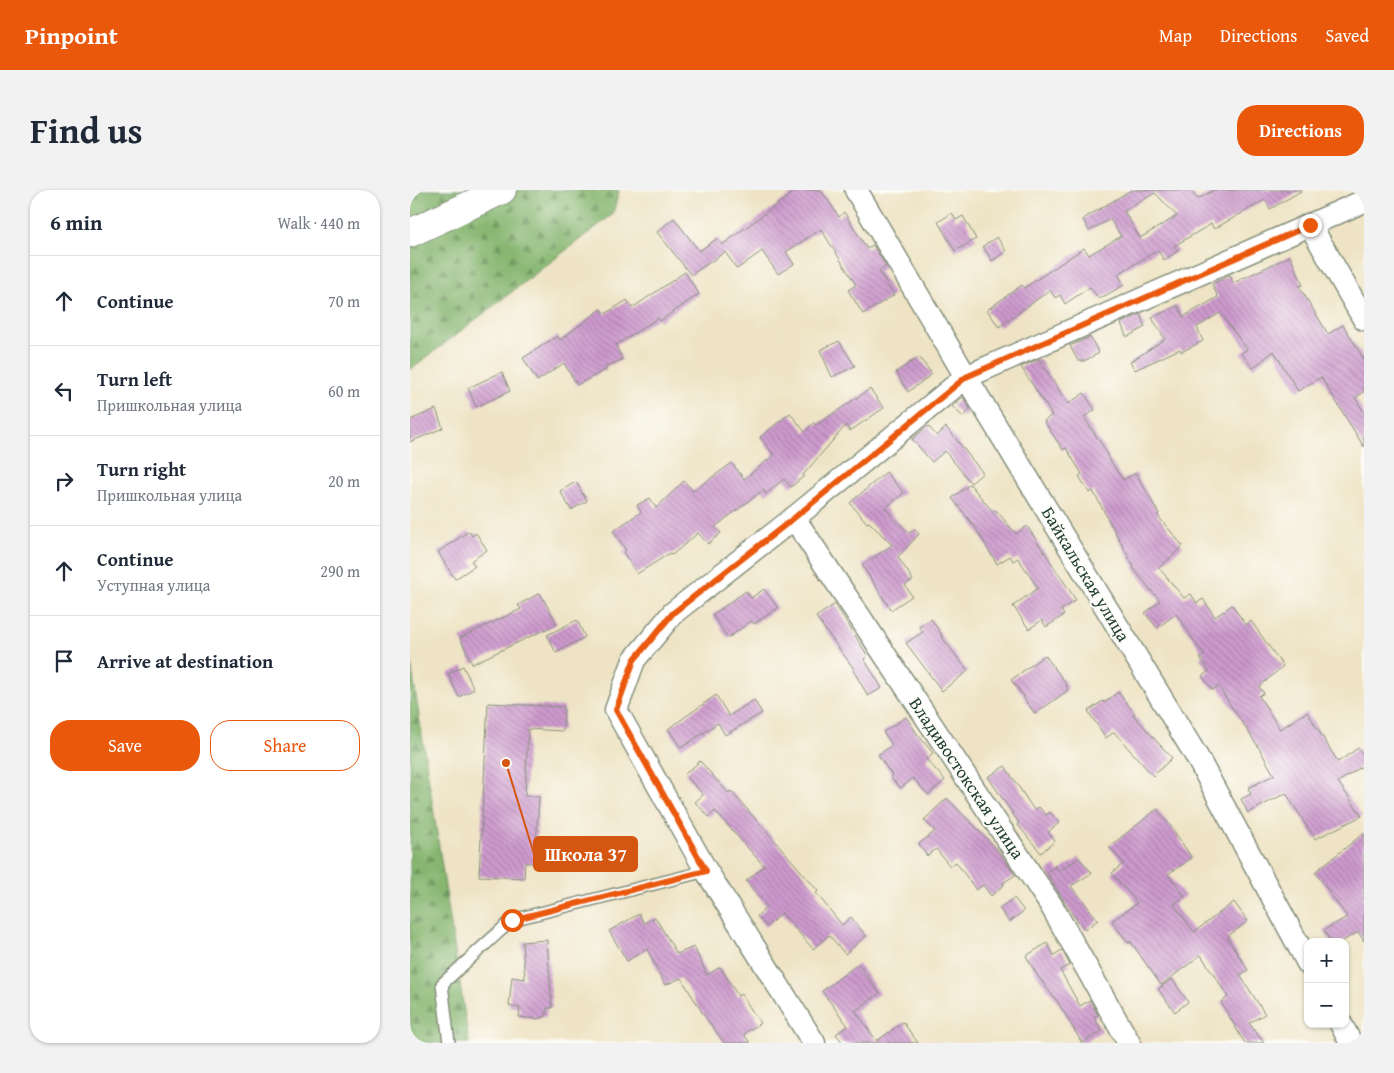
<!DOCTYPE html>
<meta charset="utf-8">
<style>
body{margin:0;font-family:"Gentium Book Plus",serif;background:#f2f2f3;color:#1f2937}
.controls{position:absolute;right:15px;bottom:15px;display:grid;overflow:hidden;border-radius:10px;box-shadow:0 1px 4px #0004}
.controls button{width:45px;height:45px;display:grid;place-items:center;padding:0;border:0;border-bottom:1px solid #e0e1e3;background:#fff;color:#1f2937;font:25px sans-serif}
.stop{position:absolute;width:15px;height:15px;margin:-11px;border:4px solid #ea580c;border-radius:50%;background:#fff}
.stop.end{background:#ea580c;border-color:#fff;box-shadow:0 1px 5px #0008}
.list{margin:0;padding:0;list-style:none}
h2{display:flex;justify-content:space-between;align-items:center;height:65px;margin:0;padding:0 20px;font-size:21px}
h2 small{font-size:16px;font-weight:400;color:#747a83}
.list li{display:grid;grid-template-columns:32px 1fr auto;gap:15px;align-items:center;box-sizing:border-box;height:90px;padding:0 20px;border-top:1px solid #e0e1e3}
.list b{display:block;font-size:19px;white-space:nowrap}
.list p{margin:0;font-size:16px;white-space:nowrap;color:#747a83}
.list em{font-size:16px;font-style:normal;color:#747a83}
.actions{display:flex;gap:10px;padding:15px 20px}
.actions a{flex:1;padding:11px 0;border:1px solid #ea580c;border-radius:20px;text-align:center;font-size:18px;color:#ea580c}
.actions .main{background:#ea580c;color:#fff}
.icon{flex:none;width:28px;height:28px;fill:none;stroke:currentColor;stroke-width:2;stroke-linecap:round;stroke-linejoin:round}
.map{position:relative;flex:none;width:954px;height:853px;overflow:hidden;border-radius:20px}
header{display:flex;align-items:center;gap:30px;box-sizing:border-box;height:70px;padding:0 25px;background:#ea580c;color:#fff}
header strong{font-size:24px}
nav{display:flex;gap:28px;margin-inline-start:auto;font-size:18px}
.intro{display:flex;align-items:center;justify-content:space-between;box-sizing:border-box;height:120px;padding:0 30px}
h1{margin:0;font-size:35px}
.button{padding:12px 22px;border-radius:20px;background:#ea580c;color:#fff;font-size:18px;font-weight:700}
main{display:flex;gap:30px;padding:0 30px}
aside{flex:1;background:#fff;border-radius:20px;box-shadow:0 1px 4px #0004}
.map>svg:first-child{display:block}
.forest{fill:url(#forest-firs);stroke:#527a52}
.building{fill:url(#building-back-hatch);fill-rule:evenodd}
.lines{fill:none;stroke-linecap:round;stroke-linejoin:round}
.lane-casing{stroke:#86907c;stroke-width:14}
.street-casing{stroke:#86907c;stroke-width:25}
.secondary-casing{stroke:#86907c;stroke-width:30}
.lane{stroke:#fff;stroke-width:11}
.street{stroke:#fff;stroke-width:22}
.secondary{stroke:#fff;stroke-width:28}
.route{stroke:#ea580c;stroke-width:6}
.labels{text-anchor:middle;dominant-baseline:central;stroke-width:4;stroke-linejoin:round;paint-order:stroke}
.street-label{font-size:18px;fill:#1f3d34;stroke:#fdfcf7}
.leader{fill:none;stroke:#d45610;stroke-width:2}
.callout-dot{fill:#d45610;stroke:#fdfcf7;stroke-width:2}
.callout{fill:#d45610;stroke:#d45610;stroke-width:2}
.callout-label{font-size:19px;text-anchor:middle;font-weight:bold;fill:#fff}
</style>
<header>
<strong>Pinpoint</strong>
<nav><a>Map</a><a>Directions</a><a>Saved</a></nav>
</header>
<div class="intro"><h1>Find us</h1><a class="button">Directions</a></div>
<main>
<aside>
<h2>6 min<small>Walk · 440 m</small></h2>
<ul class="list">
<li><svg class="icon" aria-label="ahead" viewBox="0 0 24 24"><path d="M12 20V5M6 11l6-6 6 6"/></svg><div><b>Continue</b></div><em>70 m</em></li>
<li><svg class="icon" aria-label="left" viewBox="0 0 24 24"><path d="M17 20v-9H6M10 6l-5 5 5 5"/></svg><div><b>Turn left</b><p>Пришкольная улица</p></div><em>60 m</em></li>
<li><svg class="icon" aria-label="right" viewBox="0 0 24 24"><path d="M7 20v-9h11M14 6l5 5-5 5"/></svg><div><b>Turn right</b><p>Пришкольная улица</p></div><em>20 m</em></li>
<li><svg class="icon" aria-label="ahead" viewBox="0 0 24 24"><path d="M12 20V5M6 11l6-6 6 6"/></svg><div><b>Continue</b><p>Уступная улица</p></div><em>290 m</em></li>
<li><svg class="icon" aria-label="arrive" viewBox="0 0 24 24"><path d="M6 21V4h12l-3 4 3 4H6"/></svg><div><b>Arrive at destination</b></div></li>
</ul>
<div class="actions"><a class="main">Save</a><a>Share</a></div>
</aside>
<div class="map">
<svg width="954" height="853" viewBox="0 0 954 853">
<defs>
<pattern id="forest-firs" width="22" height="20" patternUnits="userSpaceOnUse" patternTransform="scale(1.25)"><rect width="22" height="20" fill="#86b66f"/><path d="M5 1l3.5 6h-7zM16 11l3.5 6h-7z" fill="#6d955c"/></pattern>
<pattern id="building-back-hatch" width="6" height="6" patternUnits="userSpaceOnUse" patternTransform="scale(1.25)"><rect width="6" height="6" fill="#ce9ace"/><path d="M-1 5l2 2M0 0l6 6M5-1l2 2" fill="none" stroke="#a77fa8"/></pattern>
</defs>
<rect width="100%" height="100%" fill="#fdfcf7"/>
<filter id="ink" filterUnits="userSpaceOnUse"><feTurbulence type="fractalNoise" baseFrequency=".02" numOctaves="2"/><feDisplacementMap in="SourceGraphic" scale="10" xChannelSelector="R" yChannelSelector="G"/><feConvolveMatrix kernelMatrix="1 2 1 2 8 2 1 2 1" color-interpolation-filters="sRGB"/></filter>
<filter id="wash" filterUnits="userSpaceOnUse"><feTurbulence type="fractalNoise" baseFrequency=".0096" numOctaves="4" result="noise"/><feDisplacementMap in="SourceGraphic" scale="20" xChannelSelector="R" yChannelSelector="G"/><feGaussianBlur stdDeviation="1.12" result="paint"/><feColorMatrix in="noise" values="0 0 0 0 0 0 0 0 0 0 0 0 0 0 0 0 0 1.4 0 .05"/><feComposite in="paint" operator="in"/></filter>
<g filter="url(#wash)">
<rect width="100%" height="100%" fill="#eee3c4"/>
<g class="forest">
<path d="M0,0H209L203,24L0,180Z"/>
<path d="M0,467L59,853H0Z"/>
</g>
<g id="blocks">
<g class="building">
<path d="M387,0H411L429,27L434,22L457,59L463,55L476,76L469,81L484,105L453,124L438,100L446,95L411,39L376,62L384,74L368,84L352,61L327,79L315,62L281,85L247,42L264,28L289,61L308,48L312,55Z"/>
<path d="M721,0H779L788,9L804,0H893L860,19L855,10L804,39L801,34L764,56L768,61L754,70L748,60L708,84L714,95L689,109L680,97L655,114L650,105L645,108L640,100L589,137L577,120L612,95L614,98L674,58L679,65L711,46L700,29L679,41L673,29ZM745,3L767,26L730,48L714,21Z"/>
<path d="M542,23L546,30L553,26L566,49L545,61L528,32Z"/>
<path d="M587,47L596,61L582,71L573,56Z"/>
<path d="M880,66L893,95L889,96L918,144L933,135L954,169V202L945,208L954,222V257L911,187L888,201L864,161L843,178L831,163L837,159L810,123L787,137L793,151L771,162L770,159L725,180L720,172L755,149L742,128L768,115L773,127L808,107L802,94L820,85L823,93Z"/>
<path d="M275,82L289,104L250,131L248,128L206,155L212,170L195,177L197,179L167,195L154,173L127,191L113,168L147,146L150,150L191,119L195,124L217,110L222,118Z"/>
<path d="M730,124L735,137L719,146H716L711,133Z"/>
<path d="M680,147L689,163L674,171H668L660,156Z"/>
<path d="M429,151L445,176L422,187L410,160Z"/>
<path d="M509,167L522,184L498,202L486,182Z"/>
<path d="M629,169L658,214L674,203L685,220L674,227L699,266L698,267L713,290L726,283L749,324L747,325L773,356L749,378L774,408L781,404L787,413L793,409L805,427L822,415L836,435L841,431L873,476L849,497L854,503L849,506L870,539L897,522L928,572L948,558L954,566V575L928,592L952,626L905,649L876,603L838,623L831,609L841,604L838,598L864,585L849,558L808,496L803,500L792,486L799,481L790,468L794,465L766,424L747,438L735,423L750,411L723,378L724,377L683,301L679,303L669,286L672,284L656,258L653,260L634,231L642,225L611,177Z"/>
<path d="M92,182L100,201L66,217L58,198Z"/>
<path d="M460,199L474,218L440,241L436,235L393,285L394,286L381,297L374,289L356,304L353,300L305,337L311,343L298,354L288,343L262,365L260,363L227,384L213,362L216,360L203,341L231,322L227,315L240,308L246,318L274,291L283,301L322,273L334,289L364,265L350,247L380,223L395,242L403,233L406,235Z"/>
<path d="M553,207L560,219L553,227L542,216Z"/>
<path d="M26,219L33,238L0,252V230Z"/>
<path d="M518,236L527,246L536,237L573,283L561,293L535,261L522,272L502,249Z"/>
<path d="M476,282L494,303L475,318L499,343L505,339L509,344L488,367L503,390L495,395L502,406L481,420L452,375L482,355L459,332L457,333L440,313Z"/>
<path d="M166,292L177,311L161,320L150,301Z"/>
<path d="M560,294L583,322L586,320L606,344L617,336L666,410L651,420L654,425L636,437L632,430L619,439L603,416L628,398L608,368L603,371L600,366L587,374L565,337L542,308Z"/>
<path d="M59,341L62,346L66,343L77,360L61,371L65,376L45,389L28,362Z"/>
<path d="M354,399L368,418L344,434L341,431L318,448L302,425L336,401L341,408Z"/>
<path d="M130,403L147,434L62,474L50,448L111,419L108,415Z"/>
<path d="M425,414L458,466L454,469L472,498L458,506L443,480L444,479L406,427Z"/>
<path d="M521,429L532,445L531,446L558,481L532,501L496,453L513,442L509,437Z"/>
<path d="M167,430L175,447L146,463L137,445Z"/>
<path d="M635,465L657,495V501L625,524L613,507L614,506L601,490Z"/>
<path d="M53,476L64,499L49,507L38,484Z"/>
<path d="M708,502L725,524L723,525L762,568L743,586L704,542L696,548L678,521L693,511L694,513Z"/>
<path d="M306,505L319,526L344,510L352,523L315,545L308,533L271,558L258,539Z"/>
<path d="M78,513L154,517L153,541L118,539L115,606L129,607L125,673H115L114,688L69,686Z"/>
<path d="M496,527L508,545L523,563L516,569L535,590L518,605L503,588L491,598L480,587L482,585L468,565L482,555L473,542Z"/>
<path d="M290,571L318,603L321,601L373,660L408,701L406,703L432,735L441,727L456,746L435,764L419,745L403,759L372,723L356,737L347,726L357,717L336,691L354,676L305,621L299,627L285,612L293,605L275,584Z"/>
<path d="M595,576L624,620L629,617L636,625L640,622L649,633L638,642L645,651L631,663L607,634L609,633L578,587Z"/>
<path d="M537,608L586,658L605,685L593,693L594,695L581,706L573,695L566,700L546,672L540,676L526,659L517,666L509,654L525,641L514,630Z"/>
<path d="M747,619L762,638L782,668L758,684L775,706L764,714L784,742L824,712L838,731L817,747L838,780L830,785L855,824L839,833L854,853H835L831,847L811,812L818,807L791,765L751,795L721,752L718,753L702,731L727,713L702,683L714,673L699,657Z"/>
<path d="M954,643V751L948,742L931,752H921L914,740L937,727L905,682Z"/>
<path d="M669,668L682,683L661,696L688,730L675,740L658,718L637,682L645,676L649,681Z"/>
<path d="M604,708L614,721L599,732L589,718Z"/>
<path d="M229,724L234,733L245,727L267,764L284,757L297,785L310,777L328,806L331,804L350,833L334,844L340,853H314L292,822L271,788L255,795L237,759L217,771L199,741Z"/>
<path d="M137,750L142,818H137L136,826L128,829L109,827L110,818L99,816L102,787L115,789L112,752Z"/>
<path d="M637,753L644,765L652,760L660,775L650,780L670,816L680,810L688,825L684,827L692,841L672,853L649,814L627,785L616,766Z"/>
<path d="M448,774L470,803L445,821L467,851L493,832L508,853H433L426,844L438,836L412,801Z"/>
<path d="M762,789L778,812L765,822L748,799Z"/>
</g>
</g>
</g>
<g filter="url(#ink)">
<use href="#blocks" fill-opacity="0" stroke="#86907c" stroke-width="1"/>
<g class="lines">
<g class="lane-casing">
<path id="lane" d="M39,853L32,794L102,730L296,681"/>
</g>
<g class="street-casing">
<g id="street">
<path d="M446,0L556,187L787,567L898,773"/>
<path d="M900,35L954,129"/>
<path d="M384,328L641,715L719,853"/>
<path d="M931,834L941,853"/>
<path d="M404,853L294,677L206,520L224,470L263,423L384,328L556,187L954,11"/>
</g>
</g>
<g class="secondary-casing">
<path id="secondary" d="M0,43L92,0"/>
</g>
<use href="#lane" class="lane"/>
<use href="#street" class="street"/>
<use href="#secondary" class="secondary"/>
</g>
</g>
<g class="lines" filter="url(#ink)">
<path class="route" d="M102,730L296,681L206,520L224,470L263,423L384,328L556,187L900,35"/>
</g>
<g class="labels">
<g class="street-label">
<text transform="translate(676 384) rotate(59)">Байкальская улица</text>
<text transform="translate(557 588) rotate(56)">Владивостокская улица</text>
</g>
</g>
<path class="leader" d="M96 573L124 664"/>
<circle class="callout-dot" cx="96" cy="573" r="5"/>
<rect class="callout" x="124" y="647" width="103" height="34" rx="5"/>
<g class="callout-label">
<text x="176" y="671">Школа 37</text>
</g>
</svg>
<div class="controls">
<button>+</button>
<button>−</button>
</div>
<div class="stop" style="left:102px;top:730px"></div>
<div class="stop end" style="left:900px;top:35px"></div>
</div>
</main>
